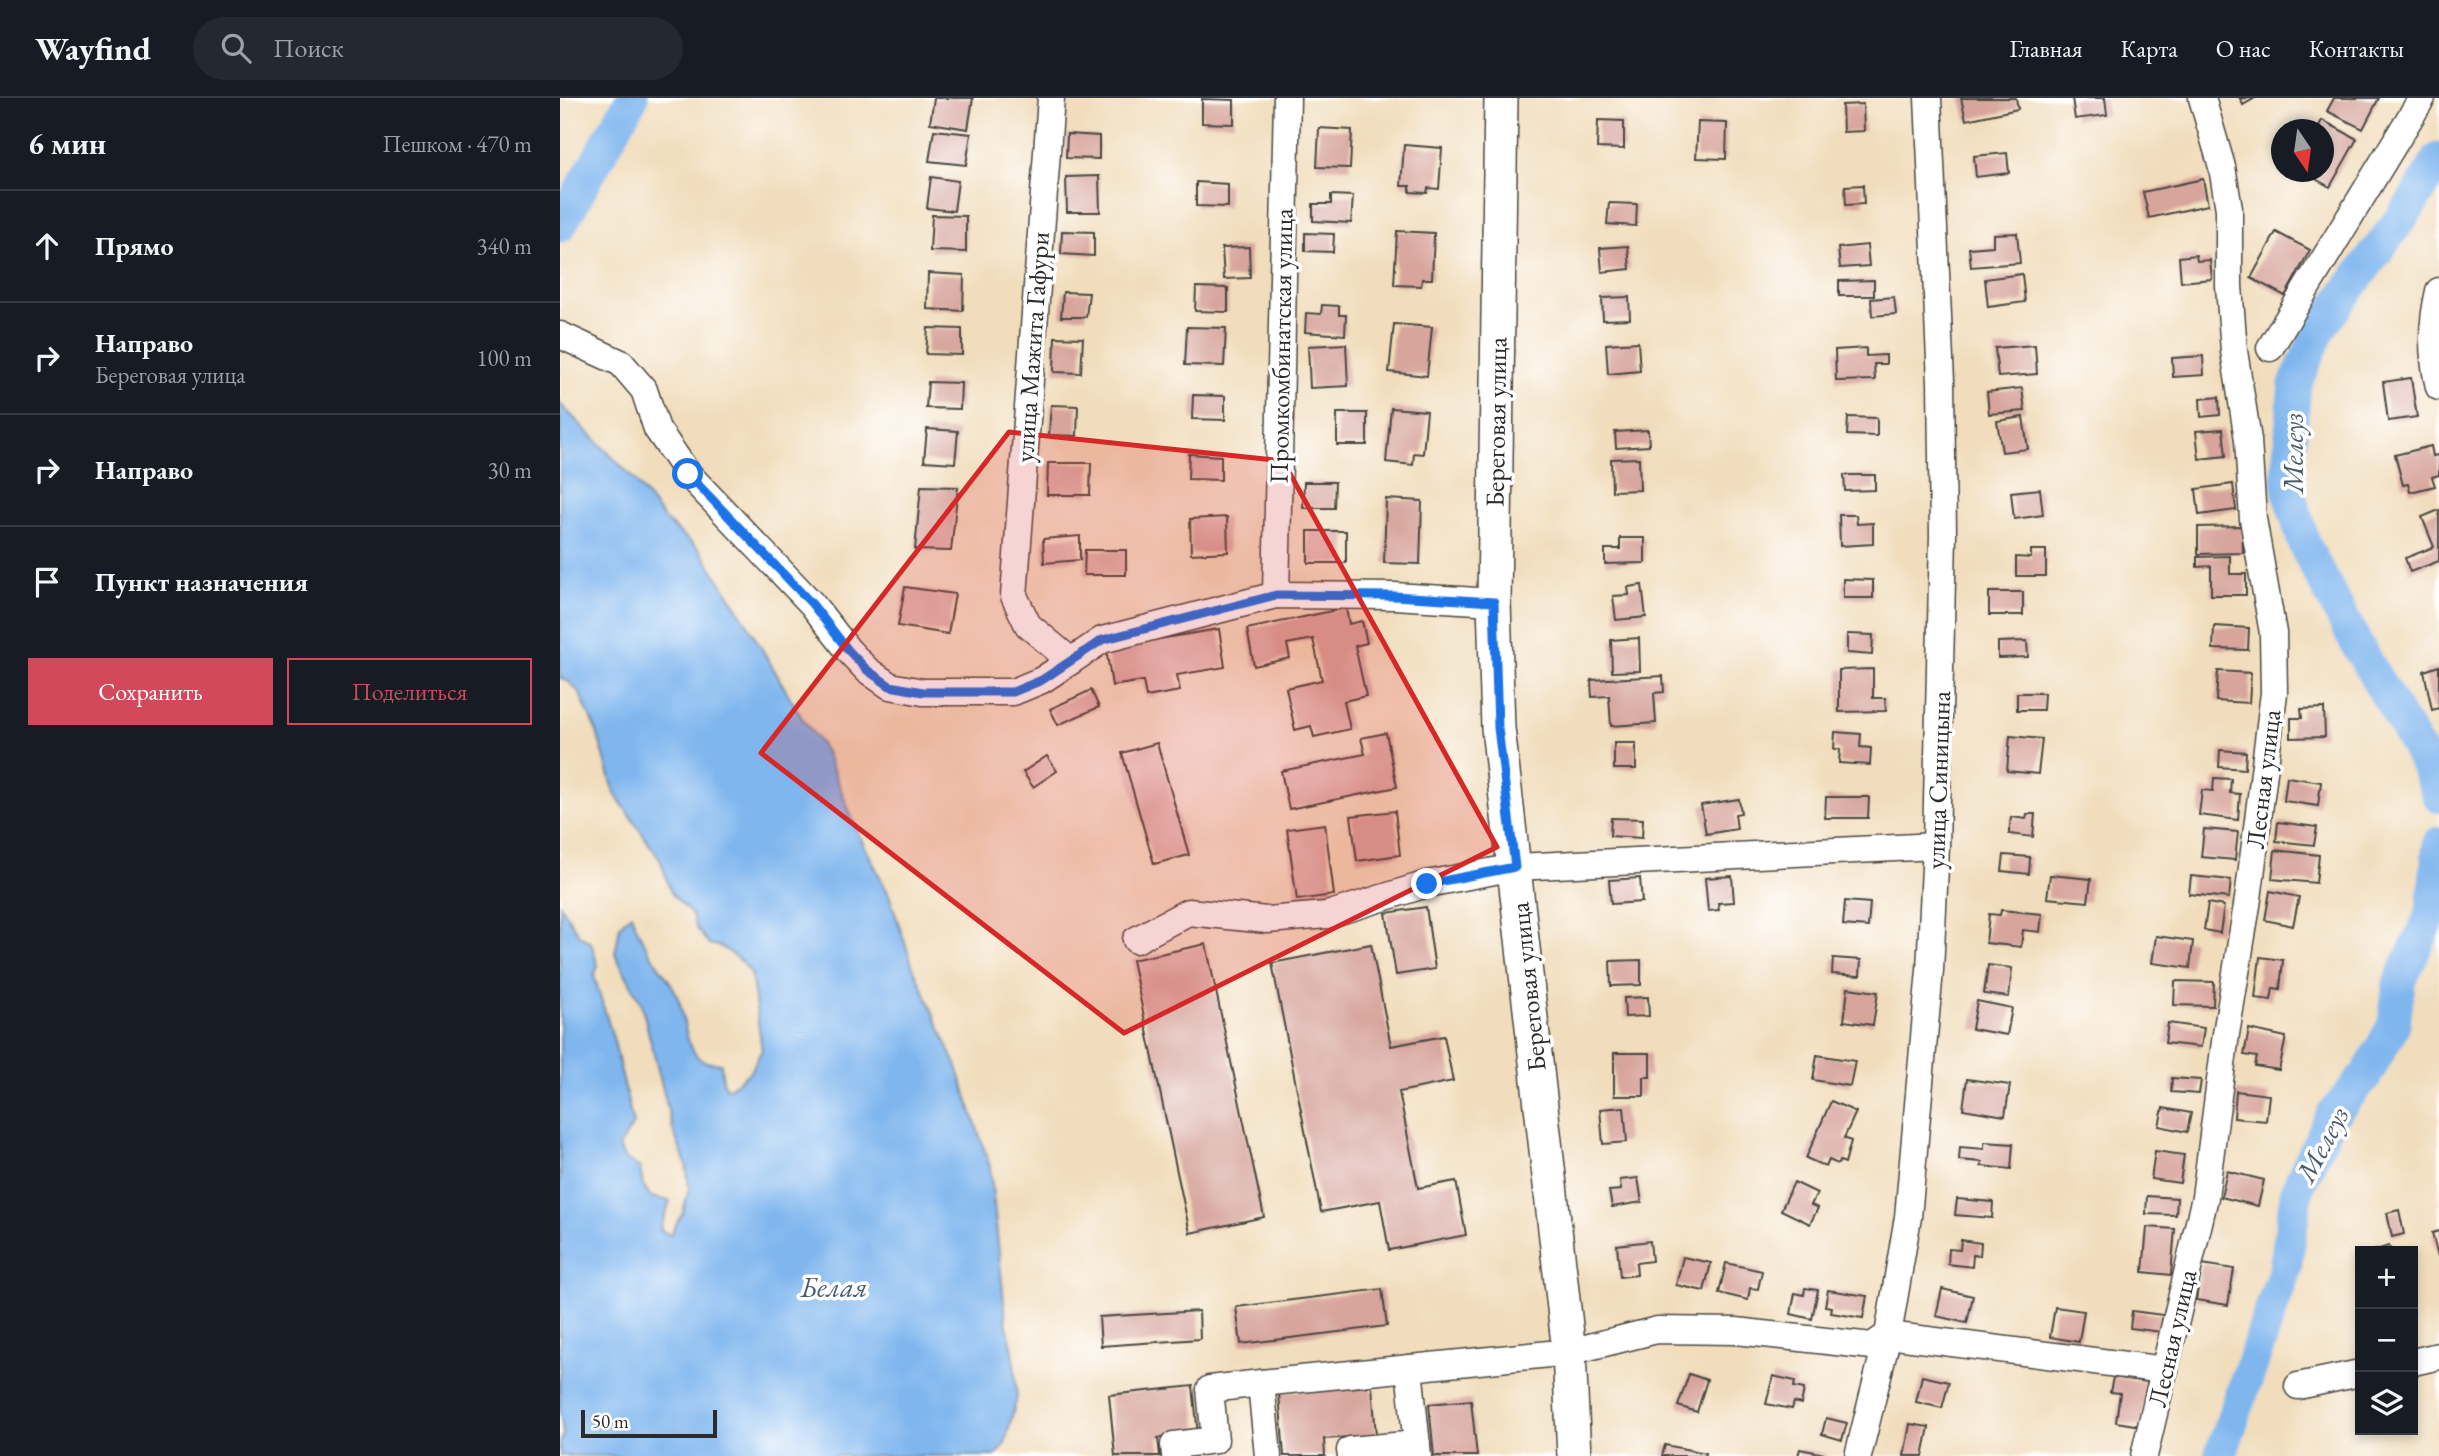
<!DOCTYPE html>
<html lang="ru">
<meta charset="utf-8">
<style>
body{margin:0;font-family:"EB Garamond",serif;background:#242831;color:#f1f3f6}
.controls{position:absolute;right:21px;bottom:21px;display:grid;overflow:hidden;border-radius:0px;box-shadow:0 4px 10px #0003}
.controls button{width:63px;height:63px;display:grid;place-items:center;padding:0;border:0;border-bottom:2px solid #363941;background:#171b24;color:#f1f3f6;font:35px sans-serif}
.compass{position:absolute;left:1711px;top:21px;width:63px;height:63px;border-radius:50%;background:#171b24;box-shadow:0 4px 10px #0003;rotate:167deg}
.scale{position:absolute;left:21px;bottom:18px;width:136px;box-sizing:border-box;padding-left:7px;border:4px solid #2b2b2b;border-top:0;font-size:19px;line-height:24px;white-space:nowrap;color:#2b2b2b;-webkit-text-stroke:5px #fff;paint-order:stroke}
.stop{position:absolute;width:21px;height:21px;margin:-16px;border:5px solid #1a73e8;border-radius:50%;background:#fff}
.stop.end{background:#1a73e8;border-color:#fff;box-shadow:0 2px 7px #0008}
.list{margin:0;padding:0;list-style:none}
h2{display:flex;justify-content:space-between;align-items:center;height:91px;margin:0;padding:0 28px;font-size:30px}
h2 small{font-size:23px;font-weight:400;color:#9ea1a6}
.list li{display:grid;grid-template-columns:46px 1fr auto;gap:21px;align-items:center;box-sizing:border-box;height:112px;padding:0 28px;border-top:2px solid #363941}
.list b{display:block;font-size:26px;white-space:nowrap}
.list p{margin:0;font-size:23px;white-space:nowrap;color:#9ea1a6}
.list em{font-size:23px;font-style:normal;color:#9ea1a6}
.actions{display:flex;gap:14px;padding:21px 28px}
.actions a{flex:1;padding:16px 0;border:2px solid #d1495b;border-radius:0px;text-align:center;font-size:24px;color:#d1495b}
.actions .main{background:#d1495b;color:#fff}
.icon{flex:none;width:38px;height:38px;fill:none;stroke:currentColor;stroke-width:2;stroke-linecap:round;stroke-linejoin:round}
.map{position:relative;flex:none;width:1879px;height:1358px;overflow:hidden}
header{display:flex;align-items:center;gap:42px;box-sizing:border-box;height:98px;padding:0 35px;background:#171b24;border-bottom:2px solid #363941}
header strong{font-size:33px}
nav{display:flex;gap:38px;margin-inline-start:auto;font-size:24px}
.search{width:490px;height:63px;background:#242831;display:flex;align-items:center;gap:18px;box-sizing:border-box;padding:0 24px;border-radius:38px;color:#9ea1a6;font-size:26px}
main{display:flex}
aside{flex:1;background:#171b24}
.map>svg:first-child{display:block}
.water{fill:#7fb6ee;stroke:#55708c;stroke-width:2}
.lines{fill:none;stroke-linecap:round;stroke-linejoin:round}
.river{stroke:#7fb6ee;stroke-width:33}
.building{fill:#d7a59c}
.minor-casing{stroke:#494641;stroke-width:29}
.major-casing{stroke:#494641;stroke-width:36}
.minor{stroke:#fff;stroke-width:26}
.major{stroke:#fff;stroke-width:33}
.route{stroke:#1a73e8;stroke-width:9}
.marked{fill:#d62828;fill-opacity:0.2;stroke:#d62828;stroke-width:5;stroke-linejoin:round}
.labels{text-anchor:middle;dominant-baseline:central;stroke-width:7;stroke-linejoin:round;paint-order:stroke}
.street-label{font-size:26px;fill:#2b2b2b;stroke:#fff}
.water-label{font-size:28px;font-style:italic;fill:#485c6f;stroke:#fff}
</style>
<header>
<strong>Wayfind</strong>
<div class="search"><svg class="icon" aria-label="search" viewBox="0 0 24 24"><circle cx="10" cy="10" r="6"/><path d="M15 15l6 6"/></svg>Поиск</div>
<nav><a>Главная</a><a>Карта</a><a>О нас</a><a>Контакты</a></nav>
</header>
<main>
<aside>
<h2>6 мин<small>Пешком · 470 m</small></h2>
<ul class="list">
<li><svg class="icon" aria-label="ahead" viewBox="0 0 24 24"><path d="M12 20V5M6 11l6-6 6 6"/></svg><div><b>Прямо</b></div><em>340 m</em></li>
<li><svg class="icon" aria-label="right" viewBox="0 0 24 24"><path d="M7 20v-9h11M14 6l5 5-5 5"/></svg><div><b>Направо</b><p>Береговая улица</p></div><em>100 m</em></li>
<li><svg class="icon" aria-label="right" viewBox="0 0 24 24"><path d="M7 20v-9h11M14 6l5 5-5 5"/></svg><div><b>Направо</b></div><em>30 m</em></li>
<li><svg class="icon" aria-label="arrive" viewBox="0 0 24 24"><path d="M6 21V4h12l-3 4 3 4H6"/></svg><div><b>Пункт назначения</b></div></li>
</ul>
<div class="actions"><a class="main">Сохранить</a><a>Поделиться</a></div>
</aside>
<div class="map">
<svg width="1879" height="1358" viewBox="0 0 1879 1358">
<rect width="100%" height="100%" fill="#fff"/>
<filter id="ink" filterUnits="userSpaceOnUse"><feTurbulence type="fractalNoise" baseFrequency=".0143" numOctaves="2"/><feDisplacementMap in="SourceGraphic" scale="14" xChannelSelector="R" yChannelSelector="G"/><feConvolveMatrix kernelMatrix="1 2 1 2 8 2 1 2 1" color-interpolation-filters="sRGB"/></filter>
<filter id="wash" filterUnits="userSpaceOnUse"><feTurbulence type="fractalNoise" baseFrequency=".00686" numOctaves="4" result="noise"/><feDisplacementMap in="SourceGraphic" scale="28" xChannelSelector="R" yChannelSelector="G"/><feGaussianBlur stdDeviation="1.57" result="paint"/><feColorMatrix in="noise" values="0 0 0 0 0 0 0 0 0 0 0 0 0 0 0 0 0 1.4 0 .05"/><feComposite in="paint" operator="in"/></filter>
<g filter="url(#wash)">
<rect width="100%" height="100%" fill="#f1ddbc"/>
<path class="water" d="M0,306L72,379L105,422L140,452L185,522L242,620L265,652L299,737L329,797L353,869L397,969L430,1069L446,1223L453,1253L457,1299L445,1345L435,1358H0V1346L3,1337L0,1312V807L19,837L31,845L38,868L34,878L54,943L73,1026L59,1049L64,1060L80,1070L83,1087L91,1099L110,1103L100,1132L110,1137L123,1114L129,1090L126,1066L114,1035L81,905L55,856L60,827L71,816C77,832 84,846 93,860C103,874 115,888 120,906C125,924 125,948 140,961C145,966 154,965 161,965L163,984L168,991L190,974L202,952L191,875L180,862L162,849L149,846L136,830L132,817L111,795L101,763L55,696L37,634L19,594L8,583L0,580Z"/>
<g class="lines">
<g class="river">
<path d="M1879,61L1850,108L1761,229L1735,286L1728,369L1729,395L1745,448L1797,547L1863,660L1879,698"/>
<path d="M0,128L72,0"/>
<path d="M1660,1358L1725,1171L1737,1091L1772,1017L1807,976L1834,926L1839,885L1872,815L1879,745"/>
</g>
</g>
<g id="blocks">
<g class="building">
<path d="M374,0H413L408,31L370,25Z"/>
<path d="M1401,0H1456L1458,11L1406,22Z"/>
<path d="M1512,0H1545L1547,17L1515,21Z"/>
<path d="M1680,0H1695L1683,7Z"/>
<path d="M1774,0H1819L1803,31L1767,13Z"/>
<path d="M642,1L674,2V26L642,25Z"/>
<path d="M1303,6L1304,33L1283,34L1282,7Z"/>
<path d="M1038,22L1064,23V51L1037,50Z"/>
<path d="M1762,22L1797,41L1770,89L1743,74H1764V32H1757Z"/>
<path d="M1138,24L1167,25L1166,61L1136,60Z"/>
<path d="M759,30L792,32L790,70L757,69Z"/>
<path d="M374,32L411,36L406,67L369,63Z"/>
<path d="M507,36L539,38V61L506,60Z"/>
<path d="M844,47L882,50L879,91L868,90L867,95L850,94V88H841Z"/>
<path d="M1447,55L1449,75L1416,79L1414,58Z"/>
<path d="M539,78L540,114H507L506,79Z"/>
<path d="M371,79L398,83L394,113L367,110Z"/>
<path d="M1643,81L1648,107L1589,120L1583,94Z"/>
<path d="M636,84L668,86V109L636,108Z"/>
<path d="M1303,87L1304,106L1286,107L1285,88Z"/>
<path d="M771,97L793,98L791,125L753,123V106H771Z"/>
<path d="M1049,105L1077,106L1076,128L1047,126Z"/>
<path d="M372,117L406,118V154L370,153Z"/>
<path d="M502,133L534,134V158L501,156Z"/>
<path d="M837,133L874,135L872,181H862L861,188L834,187Z"/>
<path d="M1716,134L1750,152L1725,198L1691,180Z"/>
<path d="M745,135L774,136L773,154L745,153Z"/>
<path d="M1457,135L1460,165L1411,169L1409,150L1433,148V136Z"/>
<path d="M1307,147L1309,168L1280,170L1278,150Z"/>
<path d="M1068,148L1070,171L1042,174L1040,150Z"/>
<path d="M689,149L690,180L664,181L662,150Z"/>
<path d="M1636,157L1637,163L1650,162L1652,181L1621,184L1619,159Z"/>
<path d="M368,175L404,177L403,213L367,211Z"/>
<path d="M1462,176L1465,204L1428,209L1425,181Z"/>
<path d="M1314,182V198H1279V183Z"/>
<path d="M636,189L668,190V214L635,213Z"/>
<path d="M503,194L529,195L526,219H501Z"/>
<path d="M1069,199L1070,221L1043,222L1042,200Z"/>
<path d="M1334,199L1336,216L1312,218L1311,201Z"/>
<path d="M762,207L779,208V217H786L785,237L745,234L746,215L761,216Z"/>
<path d="M834,226L872,229L867,278L829,274Z"/>
<path d="M627,229L666,230L664,268L625,267Z"/>
<path d="M368,230L402,231V257L366,256Z"/>
<path d="M495,239L523,240L521,275L494,274Z"/>
<path d="M1078,244L1080,273L1048,276L1046,246Z"/>
<path d="M786,246L788,288L750,290L748,248Z"/>
<path d="M1475,247L1477,276L1438,279L1435,250Z"/>
<path d="M1306,250V258L1326,257V266H1314L1315,282L1276,283L1275,252Z"/>
<path d="M1643,258L1644,277L1613,279L1612,260Z"/>
<path d="M1851,280L1857,319L1828,323L1823,284Z"/>
<path d="M368,284L401,285L400,311L366,310Z"/>
<path d="M1462,290L1465,313L1429,316L1427,294Z"/>
<path d="M633,297L665,298V322L632,321Z"/>
<path d="M1659,299L1660,317L1641,319L1640,301Z"/>
<path d="M491,307L518,308L517,338L489,337Z"/>
<path d="M831,310L867,313L863,356L854,355L853,367L826,364Z"/>
<rect x="777" y="315" width="30" height="32"/>
<path d="M1288,319L1317,320V338L1287,337Z"/>
<path d="M1463,319L1468,351L1442,354L1437,323Z"/>
<path d="M367,331L398,333L395,365L364,363Z"/>
<path d="M1663,331L1666,358L1639,361L1636,333Z"/>
<path d="M1088,332L1089,348L1056,350L1055,334Z"/>
<path d="M1871,348L1873,358L1878,357L1879,362V377L1872,379L1875,388L1850,394L1848,386L1843,387L1835,357Z"/>
<path d="M629,356L661,358V382L628,381Z"/>
<path d="M1079,360L1080,392L1052,393L1051,361Z"/>
<path d="M488,365H531L530,397H487Z"/>
<path d="M1284,377H1315V392L1285,393Z"/>
<path d="M744,384H775L774,410H743Z"/>
<path d="M1673,386L1676,412L1639,417L1636,391Z"/>
<path d="M361,388L398,389L391,453L355,452Z"/>
<path d="M1480,391L1483,417L1454,421L1451,394Z"/>
<path d="M826,401L862,403L860,466L824,465Z"/>
<path d="M1879,412V463L1850,474L1845,460L1874,449L1862,419Z"/>
<path d="M1279,417H1296L1297,426L1313,425V446L1280,448Z"/>
<path d="M667,419L668,454L631,456L630,421Z"/>
<path d="M1682,428L1683,455L1638,456V429Z"/>
<rect x="748" y="433" width="38" height="32"/>
<path d="M520,438V462L484,465L483,441Z"/>
<path d="M1060,440H1085V465L1045,466V451H1060Z"/>
<path d="M525,452H566V477H524Z"/>
<path d="M1471,452H1486V478H1456V459L1471,460Z"/>
<path d="M1670,458V476H1686V497H1651V468L1637,469V459Z"/>
<path d="M1283,481L1313,482V500H1283Z"/>
<path d="M1082,487L1086,519L1056,522L1053,498L1069,497L1068,489Z"/>
<path d="M345,489L395,496L388,536L338,528Z"/>
<rect x="1429" y="494" width="34" height="23"/>
<path d="M786,510L789,526L802,523L807,545L795,548L806,598L784,603L790,631L754,639L751,628L735,632L726,590L762,582L753,541L727,546L730,560L694,568L687,531Z"/>
<path d="M1654,528L1689,530L1688,552L1653,551Z"/>
<path d="M659,531L665,569L617,577L620,593L586,599L583,583L552,588L546,550Z"/>
<path d="M1287,536L1313,537L1312,557L1287,555Z"/>
<path d="M1079,540L1080,573L1052,574L1051,542Z"/>
<path d="M1467,543L1468,559L1438,560V544Z"/>
<path d="M1879,568V610L1872,612L1864,573Z"/>
<path d="M1313,571V600H1325L1326,613L1279,614V572Z"/>
<path d="M1658,573L1691,575L1689,605L1656,603Z"/>
<path d="M1103,578L1104,594L1094,595L1096,625L1051,628L1049,598L1032,599L1031,582Z"/>
<path d="M531,592L539,609L498,627L490,611Z"/>
<path d="M1457,595H1484L1483,612H1457Z"/>
<path d="M1764,610L1765,639L1731,640V620H1742L1741,611Z"/>
<path d="M1275,634L1301,636L1300,649L1311,650L1310,667L1279,665L1280,651H1274Z"/>
<path d="M826,635L837,689L729,711L721,673L805,656L801,640Z"/>
<path d="M1450,638L1482,641L1478,676L1447,673Z"/>
<path d="M597,645L629,757L594,766L562,655Z"/>
<rect x="1054" y="645" width="22" height="26"/>
<path d="M1660,652L1686,654L1685,671L1659,669Z"/>
<path d="M487,658L497,673L473,689L463,674Z"/>
<path d="M1727,679L1761,684L1758,708L1724,703Z"/>
<path d="M1654,680L1671,681L1670,695L1680,696L1678,722L1639,717L1642,692L1653,693Z"/>
<path d="M1266,699H1309L1308,720H1265Z"/>
<path d="M1179,701L1181,715L1175,716L1177,731L1146,736L1141,707Z"/>
<path d="M835,713L840,757L797,763L791,718Z"/>
<path d="M1467,716H1475L1473,739L1449,736L1451,719L1466,721Z"/>
<path d="M1051,720L1083,721L1082,740L1050,738Z"/>
<path d="M1718,724L1757,729L1754,747L1716,743Z"/>
<path d="M765,726L774,797L737,802L727,731Z"/>
<path d="M1644,731L1678,734L1675,762L1641,759Z"/>
<path d="M1715,752L1759,757L1756,785L1712,781Z"/>
<path d="M1444,757L1470,759L1469,776L1442,773Z"/>
<path d="M1490,777L1531,781L1528,804L1487,800Z"/>
<path d="M1172,778L1174,804L1158,805L1159,812L1148,813L1145,780Z"/>
<path d="M1631,778L1671,782L1669,800L1629,796Z"/>
<path d="M1080,780L1082,804L1051,806L1049,782Z"/>
<path d="M1710,793L1739,799L1733,828L1705,822Z"/>
<path d="M1285,803L1310,805L1308,829L1283,827Z"/>
<path d="M1648,805L1664,808L1660,835L1644,832Z"/>
<path d="M866,809L875,871L836,877L826,815Z"/>
<path d="M1441,812L1482,816L1480,834L1463,832L1461,849L1426,845L1429,816L1440,817Z"/>
<path d="M1596,838L1633,843L1630,870L1592,865Z"/>
<path d="M646,846L704,1119L630,1135L572,862Z"/>
<path d="M811,846L831,948L884,938L893,983L839,994L858,1090L896,1083L906,1137L829,1152L820,1103L761,1114L712,865Z"/>
<path d="M1700,859L1723,862L1720,891L1713,890L1711,902L1695,900Z"/>
<path d="M1273,860L1301,862L1300,878L1272,876Z"/>
<path d="M1081,862V887L1051,888L1050,863Z"/>
<path d="M1428,867L1452,870L1449,899L1424,896Z"/>
<path d="M1615,883L1654,884L1653,908L1614,907Z"/>
<path d="M1288,890L1318,894L1313,927L1284,923Z"/>
<path d="M1088,899L1089,918L1065,919L1064,900Z"/>
<path d="M1417,903L1452,910L1447,937L1412,931Z"/>
<path d="M1608,925L1644,930L1641,949L1605,945Z"/>
<path d="M1689,931L1726,939L1719,972L1695,968L1697,959L1684,957Z"/>
<path d="M1054,955H1090V979H1084V998H1054Z"/>
<path d="M1257,957L1295,963L1290,988L1253,982Z"/>
<path d="M1612,980L1641,982L1639,996L1611,994Z"/>
<path d="M1407,981L1450,987L1445,1018L1403,1011Z"/>
<path d="M1676,993L1709,997L1706,1023L1674,1020Z"/>
<path d="M1271,1003L1296,1014L1284,1040L1291,1043L1285,1065L1280,1063L1278,1066L1269,1062L1266,1069L1246,1060Z"/>
<path d="M1064,1009L1067,1044L1043,1046L1040,1011Z"/>
<path d="M1603,1010L1631,1015L1627,1034L1599,1028Z"/>
<path d="M1424,1044L1453,1046L1451,1071L1421,1068L1422,1064L1399,1062L1400,1049L1424,1051Z"/>
<path d="M1595,1053L1624,1057L1620,1085L1591,1081Z"/>
<path d="M1667,1073L1704,1082L1698,1108L1661,1099Z"/>
<path d="M1078,1080L1082,1104L1052,1109L1049,1093L1061,1092L1060,1082Z"/>
<path d="M1234,1084L1257,1095L1251,1107L1258,1110L1250,1126L1221,1112Z"/>
<path d="M1587,1098L1617,1100L1616,1117L1586,1116Z"/>
<path d="M1397,1101L1433,1104L1432,1120L1395,1117Z"/>
<path d="M1839,1112L1844,1136L1832,1139L1827,1115Z"/>
<path d="M1587,1129L1615,1131L1611,1177L1583,1174Z"/>
<path d="M1879,1133V1158H1878L1872,1135Z"/>
<path d="M1401,1142L1421,1145L1420,1158L1413,1157L1412,1169L1388,1166L1389,1151L1400,1152Z"/>
<path d="M1090,1143L1092,1163L1076,1165L1077,1177L1060,1179L1057,1147Z"/>
<path d="M1829,1148L1831,1153H1813Z"/>
<path d="M1123,1159L1151,1165L1144,1193L1116,1187Z"/>
<path d="M1166,1165L1202,1173L1198,1191L1190,1190L1188,1202L1159,1195Z"/>
<path d="M1642,1166L1674,1171L1668,1207L1636,1202Z"/>
<path d="M1245,1190L1258,1192L1252,1221L1231,1216L1235,1195L1244,1197Z"/>
<path d="M822,1191L827,1228L681,1246L676,1209Z"/>
<path d="M1382,1191L1413,1198L1407,1225L1376,1218Z"/>
<path d="M1268,1192L1307,1198L1303,1220L1271,1215L1272,1209L1265,1208Z"/>
<path d="M1495,1209L1524,1213L1519,1244L1490,1239Z"/>
<path d="M639,1213L640,1241L541,1248L539,1219Z"/>
<path d="M1572,1213L1603,1217L1601,1234L1570,1230Z"/>
<path d="M1129,1276L1147,1282L1137,1314L1118,1308Z"/>
<path d="M1213,1278L1235,1283L1234,1289L1244,1291L1241,1306L1234,1304L1232,1311L1206,1306Z"/>
<path d="M1362,1278L1389,1284L1382,1310L1356,1304Z"/>
<path d="M1553,1279L1588,1284L1581,1328L1556,1324L1560,1295L1550,1294Z"/>
<path d="M633,1288L638,1336L598,1340L600,1358H555L549,1297Z"/>
<path d="M812,1288L816,1337L764,1341L765,1358H724L719,1295Z"/>
<path d="M911,1302L917,1358H874L869,1306Z"/>
<path d="M1266,1320L1287,1325L1282,1342L1262,1336Z"/>
<path d="M1350,1326L1369,1329L1363,1358H1344Z"/>
<path d="M1105,1347L1146,1355L1145,1358H1102Z"/>
<path d="M1240,1351L1270,1357L1269,1358H1238Z"/>
</g>
</g>
</g>
<g filter="url(#ink)">
<use href="#blocks" fill-opacity="0" stroke="#494641" stroke-width="2"/>
<g class="lines">
<g class="minor-casing">
<g id="minor">
<path d="M491,0L454,498L468,527L511,563L542,542L716,497L834,498L934,504"/>
<path d="M1879,193C1871,227 1871,256 1879,289"/>
<path d="M0,237L61,265L84,292L97,331L128,376L252,506L288,552L307,572L330,588L363,594H453L482,582L511,563"/>
<path d="M1710,250L1862,0"/>
<path d="M716,497L727,0"/>
<path d="M576,842L628,814L707,822L767,817L867,786L955,769L1376,748"/>
<path d="M1853,1264L1879,1258"/>
<path d="M849,1270L858,1358"/>
<path d="M1738,1288L1800,1275"/>
<path d="M615,1358L614,1347L655,1342L650,1291L701,1285"/>
<path d="M708,1358L701,1285L1009,1254L1097,1232L1176,1233L1312,1248L1328,1237L1605,1272"/>
<path d="M791,1358L790,1352L857,1346"/>
<path d="M1298,1358L1328,1237L1348,1119L1370,872L1376,748L1383,437L1381,284L1368,0"/>
<path d="M1584,1358L1645,1099L1666,936L1688,801L1714,595L1713,535L1693,421L1688,342L1674,253L1669,188V111L1662,69L1642,0"/>
</g>
</g>
<g class="major-casing">
<path id="major" d="M941,0L934,504L938,630L1009,1254L1014,1358"/>
</g>
<use href="#minor" class="minor"/>
<use href="#major" class="major"/>
</g>
</g>
<g class="lines" filter="url(#ink)">
<path class="route" d="M128,376L252,506L288,552L307,572L330,588L363,594H453L482,582L542,542L716,497L834,498L934,504L938,630L955,769L867,786"/>
</g>
<path class="marked" d="M449,334L723,363L937,749L564,935L201,655Z"/>
<g class="labels">
<g class="street-label">
<text transform="translate(721 248) rotate(-89)">Промкомбинатская улица</text>
<text transform="translate(472 249) rotate(-86)">улица Мажита Гафури</text>
<text transform="translate(936 324) rotate(-89)">Береговая улица</text>
<text transform="translate(1703 681) rotate(-83)">Лесная улица</text>
<text transform="translate(1378 682) rotate(-88)">улица Синицына</text>
<text transform="translate(968 889) rotate(-96)">Береговая улица</text>
<text transform="translate(1612 1240) rotate(-77)">Лесная улица</text>
</g>
<g class="water-label">
<text transform="translate(1733 355) rotate(-90)">Мелеуз</text>
<text transform="translate(1762 1046) rotate(-62)">Мелеуз</text>
<text x="274" y="1189">Белая</text>
</g>
</g>
</svg>
<div class="controls">
<button>+</button>
<button>−</button>
<button><svg class="icon" aria-label="layers" viewBox="0 0 24 24"><path d="M12 4l9 5-9 5-9-5zM3 14l9 5 9-5"/></svg></button>
</div>
<svg class="compass" viewBox="-18 -18 36 36"><path d="M0-13l5 13h-10z" fill="#e53935"/><path d="M0 13l5-13h-10z" fill="#9ea1a6"/></svg>
<div class="scale">50 m</div>
<div class="stop" style="left:128px;top:376px"></div>
<div class="stop end" style="left:867px;top:786px"></div>
</div>
</main>
